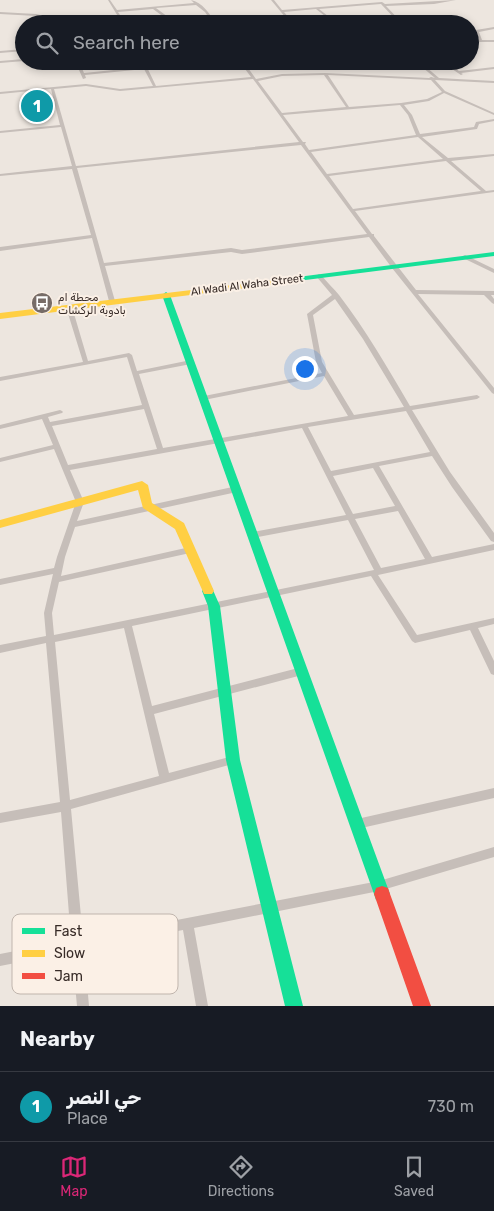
<!DOCTYPE html>
<meta charset="utf-8">
<style>
body{margin:0;font-family:Rubik,Cairo,sans-serif;background:#242831;color:#f1f3f6}
.you{position:absolute;left:304px;top:368px;width:18px;height:18px;margin:-12px;border:4px solid #fff;border-radius:50%;background:#1a73e8;box-shadow:0 0 0 8px #1a73e833}
.badge{display:grid;place-items:center;width:32px;height:32px;border-radius:50%;background:#db2777;color:#fff;font-size:16px;font-weight:700}
.pin{position:absolute;translate:-50% -50%;border:2px solid #fff;box-shadow:0 1px 5px #0006}
.list{margin:0;padding:0;list-style:none}
h2{display:flex;justify-content:space-between;align-items:center;height:65px;margin:0;padding:0 20px;font-size:21px}
h2 small{font-size:16px;font-weight:400;color:#9ea1a6}
.list li{display:grid;grid-template-columns:32px 1fr auto;gap:15px;align-items:center;box-sizing:border-box;height:70px;padding:0 20px;border-top:1px solid #363941}
.list b{display:block;font-size:19px;white-space:nowrap}
.list p{margin:0;font-size:16px;white-space:nowrap;color:#9ea1a6}
.list em{font-size:16px;font-style:normal;color:#9ea1a6}
.icon{flex:none;width:28px;height:28px;fill:none;stroke:currentColor;stroke-width:2;stroke-linecap:round;stroke-linejoin:round}
.map{position:relative;flex:none;width:494px;height:1006px;overflow:hidden}
.search{position:absolute;background:#171b24;box-shadow:0 2px 8px #0003;left:15px;right:15px;top:15px;height:55px;display:flex;align-items:center;gap:12px;box-sizing:border-box;padding:0 18px;border-radius:28px;color:#9ea1a6;font-size:19px}
.sheet{height:135px;background:#171b24}
nav{display:flex;justify-content:space-around;align-items:center;box-sizing:border-box;height:70px;border-top:1px solid #363941;background:#171b24;font-size:14px;color:#9ea1a6}
nav a{display:grid;justify-items:center;gap:2px}
nav .on{color:#db2777}
.map>svg:first-child{display:block}
.lines{fill:none;stroke-linecap:round;stroke-linejoin:round}
.street{fill:#c6beb9;fill-rule:evenodd}
.fast{fill:#16e098;fill-rule:evenodd}
.slow{fill:#ffcf43;fill-rule:evenodd}
.jam{fill:#f24e42;fill-rule:evenodd}
.labels{text-anchor:middle;dominant-baseline:central;stroke-width:4;stroke-linejoin:round;paint-order:stroke}
.far-street-label{font-size:11px;fill:#372b27;stroke:#fbf0e6}
.far-poi-label{font-size:11px;fill:#372b27;stroke:#fbf0e6;text-anchor:start}
.key{fill:#fbf0e6;stroke:#c0b5ad;stroke-width:1}
.key-label{font-size:14px;fill:#372b27}
</style>
<div class="map">
<svg width="494" height="1006" viewBox="0 0 494 1006">
<rect width="100%" height="100%" fill="#ede6df"/>
<g class="lines">
<g class="street">
<path d="M108,0H110L117,10L194,3L191,0C202,2 210,14 216,24H213L205,12L196,5L156,8L176,23L211,24H69L36,16L0,14V12L36,14L74,23H122ZM153,9L172,23H125L118,12Z"/>
<path d="M271,0H274L282,10L382,2L385,4L456,0L434,4L386,6L403,24H400L381,4L319,9L338,24H335L316,9L284,12L294,24H291Z"/>
<path d="M494,27V29L479,32L482,40H494V42H470V40H479L476,30Z"/>
<path d="M24,49V51L0,53V51Z"/>
<path d="M24,59V61L0,63V61Z"/>
<path d="M75,61H79L84,73L143,67L140,61H144L156,86L251,77L239,61H243L256,79L282,74L325,73L429,78L431,77L435,78L415,61H419L439,78L494,81V83L435,80L445,91L494,113V115L444,93L429,101L404,105L412,115L420,134L474,127L476,122L494,119V121L479,124L477,129L422,137L448,158L494,154V156L451,161L486,191L494,190V192L355,211L372,234H374V236L416,290L494,291V295H491L494,299V304L492,303L484,295L418,294L494,388V394L492,393L392,268L369,237L242,254L231,252L105,266L115,301L112,303L109,301L92,238L0,251V247L91,235L72,169L0,176V174L72,166L61,127L0,133V131L60,125L51,89L0,94V92L86,84L120,89L153,86L144,69L85,75L86,78L83,79ZM324,75L346,107L282,113L258,81L282,76ZM328,75L431,80L442,92L427,99L401,103L349,107ZM253,79L299,142L76,166L54,89L86,86L120,91ZM400,105L408,115L416,135L309,150L305,144L306,142H303L283,115ZM418,137L443,159L327,174L311,152ZM301,145L367,234L242,250L231,248L104,263L77,168ZM446,161L481,191L353,209L329,176Z"/>
<path d="M360,61H371L329,68L327,67Z"/>
<path d="M440,61H445L459,71L494,67V69L461,73L463,74L461,75Z"/>
<path d="M465,255L494,269V273L463,258V256Z"/>
<path d="M319,274L321,275C327,282 334,289 339,295C365,329 388,368 410,406L477,395L480,397L477,399L412,410L450,472L494,533V542L491,541L452,487L432,456L379,466L432,557L494,544V550L378,575L417,635L494,618V624L478,628L494,661V675L491,674L470,630L415,643L412,641L371,576L132,626L152,706L302,667L305,668L307,671L305,674L302,675L154,714L169,773L233,756L236,757L238,760L236,763L71,809L83,938L379,881L494,847V857L379,891L194,928L208,1006H196L183,930L84,949L89,1006H77L72,952L0,966V954L71,940L61,812L0,823V813L60,802L46,643L0,653V645L46,636L44,613L53,574L0,585V579L54,568L57,557L76,502L54,449L0,462V458L53,445L42,419L0,429V425L60,410L62,411L63,412L62,413L48,417L50,422L142,405L127,357L0,381V377L83,362L66,307L69,305L72,307L88,361L129,353L132,355L137,371L191,360L194,362L191,364L139,374L163,448L348,416L324,376L204,400L201,398L204,396L322,373L316,362L307,314L332,295L316,276ZM335,299L363,339L404,407L354,415L322,362L313,315ZM144,409L157,449L68,465L52,426ZM406,411L430,452L331,471L308,427ZM302,428L346,515L253,532L250,533L249,535L250,537L253,538L348,520L374,570L54,635L52,613L59,582L190,553L193,552L194,550L193,548L190,547L61,576L65,557L75,527L237,492L241,489L237,486L77,521L84,502L70,470ZM373,468L395,506L353,514L333,476ZM398,511L425,559L381,568L355,519ZM124,628L159,776L70,800L55,642Z"/>
<path d="M494,788V798L357,829L353,828L352,824L353,820L357,819Z"/>
</g>
<g class="fast">
<path d="M494,252V256L274,284L270,282L274,280Z"/>
<path d="M166,292L170,295L390,894L388,900L382,902L376,900L374,894L162,295Z"/>
<path d="M208,586L212,588L220,606L240,760L303,1006H285L226,760L208,606L202,591L204,588Z"/>
</g>
<g class="slow">
<path d="M274,280L278,282L277,284L0,319V313Z"/>
<path d="M142,481L148,485L152,503L184,523L214,591L212,594H204L175,529L143,508L138,490L0,528V520Z"/>
</g>
<path class="jam" d="M382,886L388,888L390,894L431,1006H413L374,894L376,888Z"/>
</g>
<defs>
<g id="bus-disc" transform="scale(1.125)"><circle r="9.5" fill="#776c67" stroke="#fbf0e6"/><path d="M-5-6H5V4H4V6H2V4H-2V6H-4V4H-5ZM-3.5-4V0h7V-4ZM-3.5 1.2v1.5H-2V1.2ZM2 1.2v1.5H3.5V1.2Z" fill="#fff"/></g>
</defs>
<g fill-rule="evenodd">
<use href="#bus-disc" x="42" y="303"/>
</g>
<g class="labels">
<g class="far-street-label">
<text transform="translate(247 285) rotate(-7)">Al Wadi Al Waha Street</text>
</g>
<g class="far-poi-label">
<text x="58" y="297">محطة ام<tspan x="58" dy="13">بادوبة الركشات</tspan></text>
</g>
</g>
<rect x="12" y="914" width="166" height="80" rx="8" class="key"/>
<rect x="22" y="928" width="23" height="6" fill="#16e098"/>
<rect x="22" y="950" width="23" height="7" fill="#ffcf43"/>
<rect x="22" y="973" width="23" height="6" fill="#f24e42"/>
<g class="key-label">
<text x="54" y="936">Fast</text>
<text x="54" y="958">Slow</text>
<text x="54" y="981">Jam</text>
</g>
</svg>
<div class="you"></div>
<div class="pin badge" style="left:37px;top:106px;background:#0f9aa8">1</div>
<div class="search"><svg class="icon" aria-label="search" viewBox="0 0 24 24"><circle cx="10" cy="10" r="6"/><path d="M15 15l6 6"/></svg>Search here</div>
</div>
<section class="sheet">
<h2>Nearby<small></small></h2>
<ul class="list">
<li><span class="badge" style="background:#0f9aa8">1</span><div><b>حي النصر</b><p>Place</p></div><em>730 m</em></li>
</ul>
</section>
<nav>
<a class="on"><svg class="icon" aria-label="map" viewBox="0 0 24 24"><path d="M3 6l6-2 6 2 6-2v14l-6 2-6-2-6 2zM9 4v14M15 6v14"/></svg>Map</a>
<a><svg class="icon" aria-label="directions" viewBox="0 0 24 24"><path d="M12 3l9 9-9 9-9-9zM9 14v-3h6M13 9l2 2-2 2"/></svg>Directions</a>
<a><svg class="icon" aria-label="saved" viewBox="0 0 24 24"><path d="M7 4h10v16l-5-4-5 4z"/></svg>Saved</a>
</nav>
